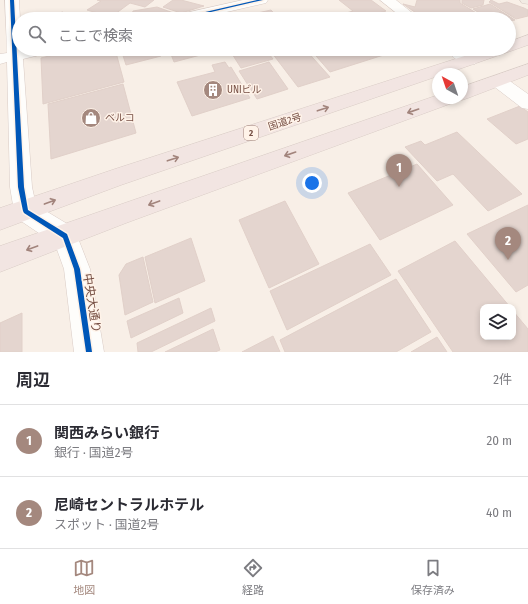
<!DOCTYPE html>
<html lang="ja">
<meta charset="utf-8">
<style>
body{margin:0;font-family:"Fira Sans Condensed","Noto Sans JP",sans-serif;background:#f2f2f3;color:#2b2b33}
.controls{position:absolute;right:12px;bottom:12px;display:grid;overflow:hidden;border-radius:8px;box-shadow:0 2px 6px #0003}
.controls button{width:36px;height:36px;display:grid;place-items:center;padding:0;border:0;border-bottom:1px solid #e1e1e2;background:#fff;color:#2b2b33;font:20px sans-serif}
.compass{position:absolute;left:432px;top:68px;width:36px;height:36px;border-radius:50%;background:#fff;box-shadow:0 2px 6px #0003;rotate:320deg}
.you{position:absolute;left:312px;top:183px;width:14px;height:14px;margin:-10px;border:3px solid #fff;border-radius:50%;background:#1a73e8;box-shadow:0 0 0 6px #1a73e833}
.badge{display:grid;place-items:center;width:26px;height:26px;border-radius:50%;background:#a4887e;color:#fff;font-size:13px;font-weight:700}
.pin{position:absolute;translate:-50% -33px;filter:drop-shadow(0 1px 2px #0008)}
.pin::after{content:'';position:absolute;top:21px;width:14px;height:12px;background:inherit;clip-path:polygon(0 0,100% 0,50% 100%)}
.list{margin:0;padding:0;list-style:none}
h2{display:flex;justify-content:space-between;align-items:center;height:52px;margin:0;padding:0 16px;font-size:17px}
h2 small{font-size:13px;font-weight:400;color:#7c7c81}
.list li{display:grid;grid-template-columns:26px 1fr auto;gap:12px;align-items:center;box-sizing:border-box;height:72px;padding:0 16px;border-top:1px solid #e1e1e2}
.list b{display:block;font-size:15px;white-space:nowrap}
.list p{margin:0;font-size:13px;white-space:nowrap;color:#7c7c81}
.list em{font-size:13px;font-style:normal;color:#7c7c81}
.icon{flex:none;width:22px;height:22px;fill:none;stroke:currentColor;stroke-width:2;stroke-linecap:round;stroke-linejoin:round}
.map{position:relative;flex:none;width:528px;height:352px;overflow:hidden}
.search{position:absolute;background:#fff;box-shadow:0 2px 6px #0003;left:12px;right:12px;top:12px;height:44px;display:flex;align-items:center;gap:10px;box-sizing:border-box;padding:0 14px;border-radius:22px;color:#7c7c81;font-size:15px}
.sheet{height:196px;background:#fff}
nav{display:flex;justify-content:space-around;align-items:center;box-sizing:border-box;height:56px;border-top:1px solid #e1e1e2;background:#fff;font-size:11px;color:#7c7c81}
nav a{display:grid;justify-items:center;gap:2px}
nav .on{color:#a4887e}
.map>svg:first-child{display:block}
.building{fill:#e4d5cf;stroke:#e1d0c9}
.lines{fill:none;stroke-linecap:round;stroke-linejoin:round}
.minor-casing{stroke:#d9cbc5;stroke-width:1}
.major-casing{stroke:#d9ccc6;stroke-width:1}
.highway-casing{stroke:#d9ccc6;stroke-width:1}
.minor{fill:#fefdfb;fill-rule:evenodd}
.major{fill:#f2ebe4;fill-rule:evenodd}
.highway{fill:#f2e5e2;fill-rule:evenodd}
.cycleway-casing{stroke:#fff3e9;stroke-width:3}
.cycleway{fill:#0057b8;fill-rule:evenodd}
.oneway{stroke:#a2847c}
.labels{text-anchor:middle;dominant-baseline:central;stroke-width:3;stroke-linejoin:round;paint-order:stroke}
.shield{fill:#fff3e9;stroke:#a08176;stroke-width:1}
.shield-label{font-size:9px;font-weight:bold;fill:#775045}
.poi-label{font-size:10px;fill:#775045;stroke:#fff3e9;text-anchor:start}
.street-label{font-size:10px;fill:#775045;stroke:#fff3e9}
.near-street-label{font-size:12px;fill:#775045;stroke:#fff3e9}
</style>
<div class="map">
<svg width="528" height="352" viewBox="0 0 528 352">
<rect width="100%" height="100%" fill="#f8efe7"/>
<g class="building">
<path d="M97,0H154L145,7L130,3L111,17L87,10L101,1Z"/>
<path d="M173,0H181L204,6L181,13L163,7Z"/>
<path d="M339,0H371L386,11L357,19H349L343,14L353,11Z"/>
<path d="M417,0H460V3L486,19H425L403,4L415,7Z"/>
<path d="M462,0H484L483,5L471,8L462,3Z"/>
<path d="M491,0L499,4L507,2L524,8L528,10V16L516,19L489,2Z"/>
<path d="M490,4L515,20L509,21V19H489L473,9Z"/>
<path d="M157,7L176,14L154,19H125V17L132,15L133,11Z"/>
<path d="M271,10L279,19H246L244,16Z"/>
<path d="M63,12V19H33V18Z"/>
<path d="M78,49H115L124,82L43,104L41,58Z"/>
<path d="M121,49H158L161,56L126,65Z"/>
<path d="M169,49H206L208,53L174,62Z"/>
<path d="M229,49H265L273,59L241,68Z"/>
<path d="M269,49H305L330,77L298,87Z"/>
<path d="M310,49H390L393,52L330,72Z"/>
<path d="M225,62L229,68L231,67L250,98L192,116L177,82L215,72L212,65Z"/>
<path d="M269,62L288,89L257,99L239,71Z"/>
<path d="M123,84L136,133L51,159L48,104Z"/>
<path d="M520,106L528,112V139L516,144L487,119Z"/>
<path d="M457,132L522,194L488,211L453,174L437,181L405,147L421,141L425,145Z"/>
<path d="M417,164L453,205L380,240L348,193Z"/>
<path d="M285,201L319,264L269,288L239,220Z"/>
<path d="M528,205V285L516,292L467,234Z"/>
<path d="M191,238L205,281L155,303L145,257Z"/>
<path d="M455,241L510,307H483V337H513V311L528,329V352H453L398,271Z"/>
<path d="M370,244L391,275L287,330L270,291Z"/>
<path d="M143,257L153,302L125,315L119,275L126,264Z"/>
<path d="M396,279L431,332L396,352H285L280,340Z"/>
<path d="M179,298L183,313L131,338L127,321Z"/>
<path d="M211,308L215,321L151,352H138L137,343Z"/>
<path d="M22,313V352H0V323Z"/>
<path d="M213,329L220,350L215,352H165Z"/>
<path d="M273,336L280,352H242Z"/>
<path d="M437,337L447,352H411Z"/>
</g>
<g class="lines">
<g class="minor-casing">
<g id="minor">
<path d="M5,0H19L20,19L19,49H54L52,52L23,59L32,187L36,205L74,228L90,269L104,352H74L64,269L55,244L18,219L14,211L10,187L7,62L0,64V54L7,53Z"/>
<path d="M243,0H268L266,3L196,19H170L172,16Z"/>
<path d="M380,0H396L420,19H404Z"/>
<path d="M446,49H464L477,60L475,64C464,66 452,58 446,49Z"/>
<path d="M498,75L504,77L528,94V109L522,108L492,85L489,81L492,77Z"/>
</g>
</g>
<g class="major-casing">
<path id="major" d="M520,0H528V4L522,3Z"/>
</g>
<g class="highway-casing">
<g id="highway">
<path d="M528,35V45L445,74H438V76L121,185L0,230V208L115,169L486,49H509V42Z"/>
<path d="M528,64V75L468,98L462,100L458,99L455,102L126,223L0,272V246L438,95V98H462V87Z"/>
</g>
</g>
<use href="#minor" class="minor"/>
<use href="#major" class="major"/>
<use href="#highway" class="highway"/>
<g class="cycleway-casing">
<g id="cycleway">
<path d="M10,0H14L24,187L28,210L67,234L80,269L92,352H86L74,269L63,238L24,213L23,211L18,187Z"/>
<path d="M257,0H263L181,19H175Z"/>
</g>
</g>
<use href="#cycleway" class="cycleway"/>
</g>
<defs><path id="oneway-shaft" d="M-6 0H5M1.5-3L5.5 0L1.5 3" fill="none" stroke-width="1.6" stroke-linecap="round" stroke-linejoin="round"/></defs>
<g class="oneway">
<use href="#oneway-shaft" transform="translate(323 109) rotate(-18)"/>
<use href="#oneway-shaft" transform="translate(413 111) rotate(161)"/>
<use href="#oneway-shaft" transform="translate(290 154) rotate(161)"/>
<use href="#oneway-shaft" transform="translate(173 159) rotate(-18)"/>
<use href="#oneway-shaft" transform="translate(50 202) rotate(-20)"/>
<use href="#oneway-shaft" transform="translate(154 203) rotate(160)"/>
<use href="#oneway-shaft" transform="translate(32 248) rotate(160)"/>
</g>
<defs>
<g id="building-disc" transform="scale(1)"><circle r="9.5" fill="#a4887e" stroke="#fff3e9"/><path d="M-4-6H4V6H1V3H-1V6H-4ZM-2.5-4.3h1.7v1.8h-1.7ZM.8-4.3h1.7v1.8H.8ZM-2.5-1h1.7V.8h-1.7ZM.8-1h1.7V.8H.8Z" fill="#fff"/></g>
<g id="shop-disc" transform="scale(1)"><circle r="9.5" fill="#a4887e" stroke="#fff3e9"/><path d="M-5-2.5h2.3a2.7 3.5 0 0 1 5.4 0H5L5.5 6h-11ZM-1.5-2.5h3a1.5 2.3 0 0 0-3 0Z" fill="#fff"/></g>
</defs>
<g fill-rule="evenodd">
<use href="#building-disc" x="213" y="90"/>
<use href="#shop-disc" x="91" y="118"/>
</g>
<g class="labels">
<rect class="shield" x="244" y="126" width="14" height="14" rx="3"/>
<g class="shield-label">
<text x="251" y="133">2</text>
</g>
<g class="poi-label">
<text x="227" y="90">UNIビル</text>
<text x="105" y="118">ベルコ</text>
</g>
<g class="street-label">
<text transform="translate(285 122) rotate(-18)">国道2号</text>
</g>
<g class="near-street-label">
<text transform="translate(92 303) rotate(81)">中央大通り</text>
</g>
</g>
</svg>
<div class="controls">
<button><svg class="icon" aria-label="layers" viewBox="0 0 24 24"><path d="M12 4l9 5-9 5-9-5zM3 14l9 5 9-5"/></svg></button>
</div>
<svg class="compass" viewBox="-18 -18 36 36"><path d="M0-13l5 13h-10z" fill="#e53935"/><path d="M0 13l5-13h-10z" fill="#7c7c81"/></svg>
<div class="you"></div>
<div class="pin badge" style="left:399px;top:187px">1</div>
<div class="pin badge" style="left:508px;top:260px">2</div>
<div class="search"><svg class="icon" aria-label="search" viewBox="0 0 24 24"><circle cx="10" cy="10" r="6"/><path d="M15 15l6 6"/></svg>ここで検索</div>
</div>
<section class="sheet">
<h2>周辺<small>2件</small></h2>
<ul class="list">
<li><span class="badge">1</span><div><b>関西みらい銀行</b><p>銀行 · 国道2号</p></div><em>20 m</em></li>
<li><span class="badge">2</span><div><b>尼崎セントラルホテル</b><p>スポット · 国道2号</p></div><em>40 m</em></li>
</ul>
</section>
<nav>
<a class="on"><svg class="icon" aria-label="map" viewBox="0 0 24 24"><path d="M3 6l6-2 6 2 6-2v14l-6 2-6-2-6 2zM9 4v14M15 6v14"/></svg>地図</a>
<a><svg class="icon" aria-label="directions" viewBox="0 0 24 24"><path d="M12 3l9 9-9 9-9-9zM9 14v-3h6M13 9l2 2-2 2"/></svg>経路</a>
<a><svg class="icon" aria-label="saved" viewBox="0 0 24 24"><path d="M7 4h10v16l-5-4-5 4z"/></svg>保存済み</a>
</nav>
